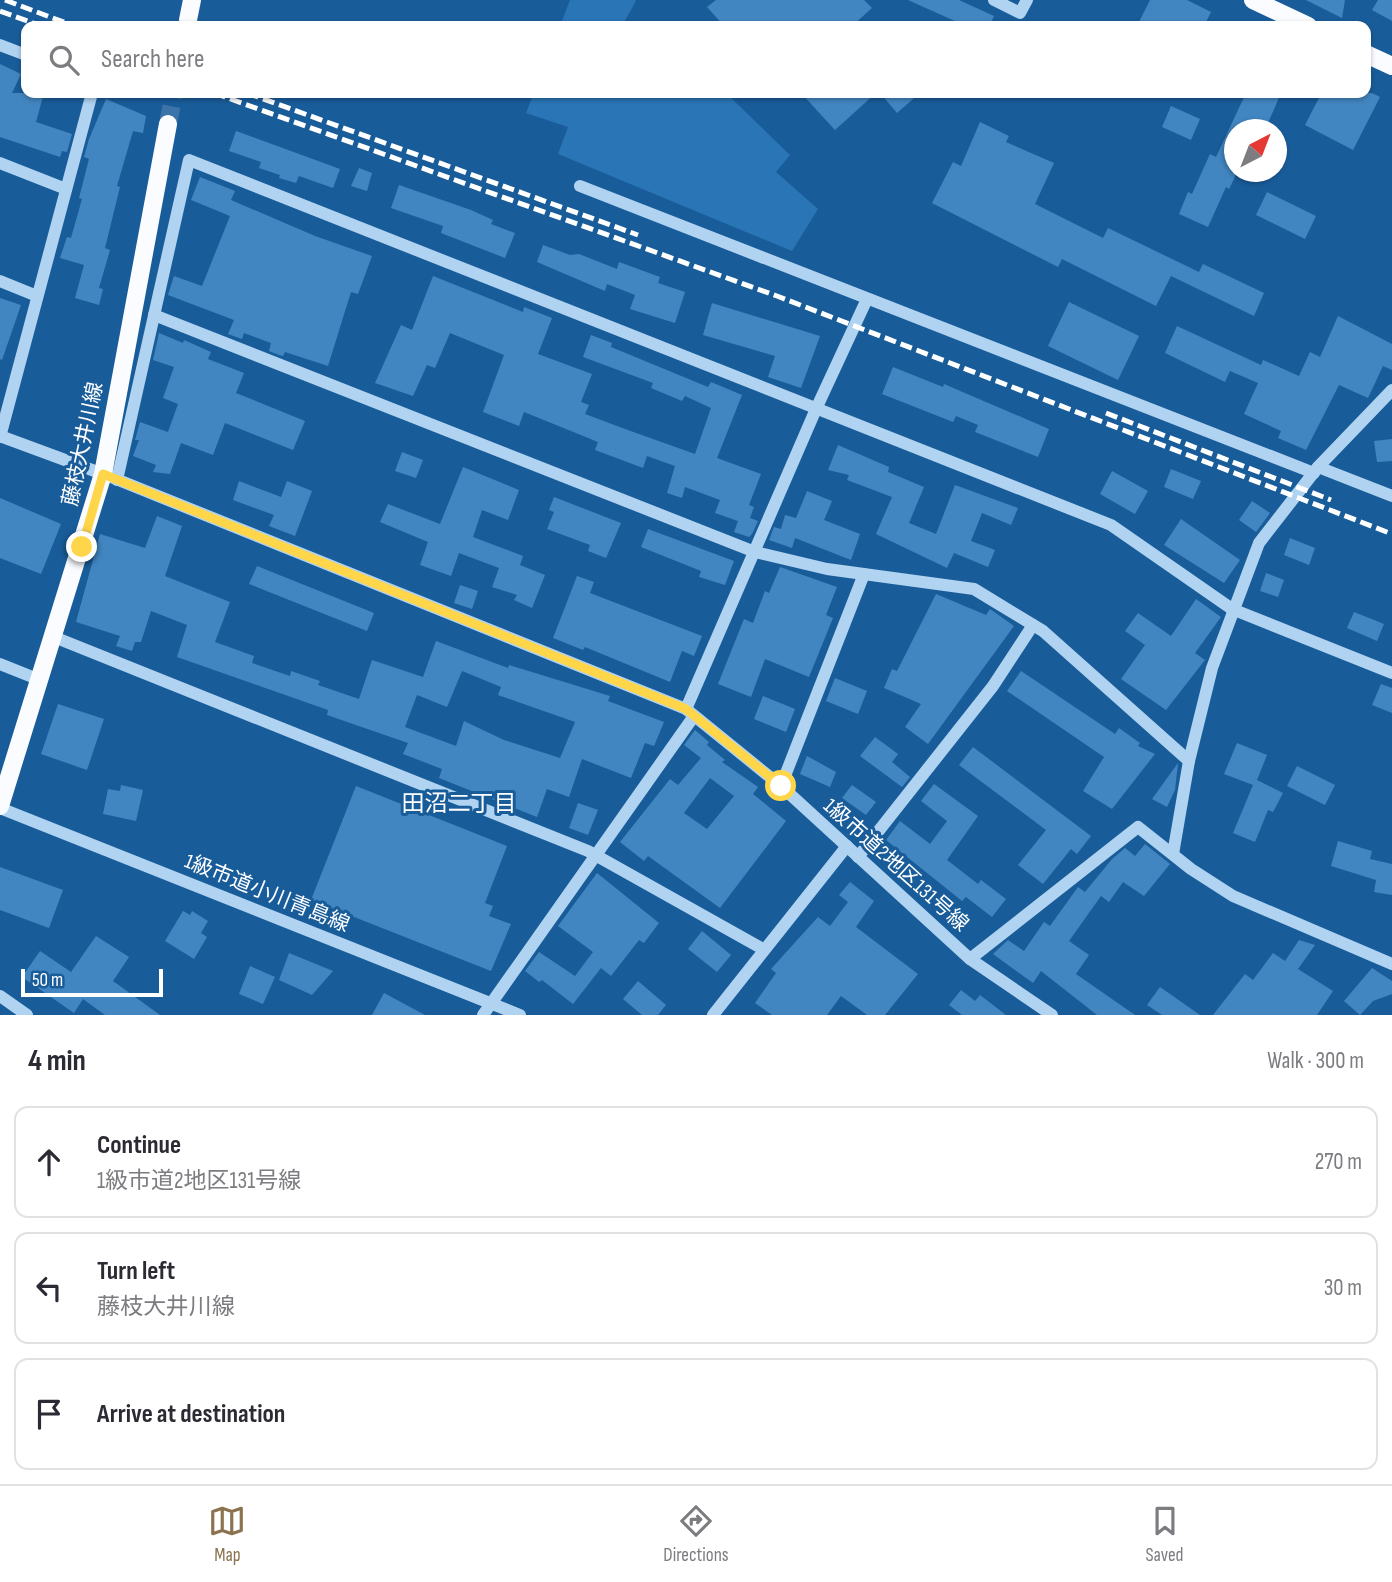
<!DOCTYPE html>
<meta charset="utf-8">
<style>
body{margin:0;font-family:"Sofia Sans Condensed","Noto Sans JP",sans-serif;background:#f7f7f7;color:#2b2b33}
.compass{position:absolute;left:1224px;top:119px;width:63px;height:63px;border-radius:50%;background:#fff;box-shadow:0 2px 5px #0004;rotate:42deg}
.scale{position:absolute;left:21px;bottom:18px;width:142px;box-sizing:border-box;padding-left:7px;border:4px solid #fff;border-top:0;font-size:19px;line-height:24px;white-space:nowrap;color:#fff;-webkit-text-stroke:5px #195c9a;paint-order:stroke}
.stop{position:absolute;width:21px;height:21px;margin:-16px;border:5px solid #ffd54a;border-radius:50%;background:#fff}
.stop.end{background:#ffd54a;border-color:#fff;box-shadow:0 2px 7px #0008}
.list{margin:0;padding:0;list-style:none}
h2{display:flex;justify-content:space-between;align-items:center;height:91px;margin:0;padding:0 28px;font-size:30px}
h2 small{font-size:23px;font-weight:400;color:#7c7c81}
.list li{display:grid;grid-template-columns:46px 1fr auto;gap:21px;align-items:center;box-sizing:border-box;height:112px;margin:0 14px 14px;padding:0 14px;border:2px solid #e1e1e2;border-radius:14px}
.list b{display:block;font-size:26px;white-space:nowrap}
.list p{margin:0;font-size:23px;white-space:nowrap;color:#7c7c81}
.list em{font-size:23px;font-style:normal;color:#7c7c81}
.icon{flex:none;width:38px;height:38px;fill:none;stroke:currentColor;stroke-width:2;stroke-linecap:round;stroke-linejoin:round}
.map{position:relative;flex:none;width:1392px;height:1015px;overflow:hidden}
.search{position:absolute;background:#fff;box-shadow:0 2px 5px #0004;left:21px;right:21px;top:21px;height:77px;display:flex;align-items:center;gap:18px;box-sizing:border-box;padding:0 24px;border-radius:14px;color:#7c7c81;font-size:26px}
.sheet{height:469px;background:#fff}
nav{display:flex;justify-content:space-around;align-items:center;box-sizing:border-box;height:98px;border-top:2px solid #e1e1e2;background:#fff;font-size:19px;color:#7c7c81}
nav a{display:grid;justify-items:center;gap:4px}
nav .on{color:#8a734e}
.map>svg:first-child{display:block}
.green{fill:#2975b6}
.building{fill:#4286c1;fill-rule:evenodd}
.lines{fill:none;stroke-linecap:round;stroke-linejoin:round}
.major-tunnel{stroke:#3c74a9;stroke-width:18;stroke-dasharray:18 9;stroke-linecap:butt}
.minor{stroke:#afd3f1;stroke-width:12}
.major{stroke:#fafcff;stroke-width:18}
.rail{stroke:#fff;stroke-width:5;stroke-dasharray:12 5;stroke-linecap:butt}
.route{stroke:#ffd54a;stroke-width:9}
.labels{text-anchor:middle;dominant-baseline:central;stroke-width:6;stroke-linejoin:round;paint-order:stroke}
.street-label{font-size:21px;fill:#fff;stroke:#195c9a}
.neighbourhood-label{font-size:23px;fill:#fff;stroke:#195c9a}
</style>
<div class="map">
<svg width="1392" height="1015" viewBox="0 0 1392 1015">
<rect width="100%" height="100%" fill="#195c9a"/>
<g class="green">
<path d="M570,0H635L636,1L622,26H560Z"/>
<path d="M534,93H726L790,155L776,172L818,209L792,251L558,154L568,127L526,113Z"/>
</g>
<g class="building">
<path d="M716,0H864L872,8L852,26H724L707,7Z"/>
<path d="M908,0H959L994,16L989,26H955L957,22Z"/>
<path d="M1150,0H1187L1211,12L1204,26H1137Z"/>
<path d="M1306,0H1345L1342,18Z"/>
<path d="M1378,0H1392V21L1372,10Z"/>
<path d="M0,64L21,74L12,93H44L36,122L72,134L67,152L62,151L60,157L0,137Z"/>
<path d="M801,93H876L835,130Z"/>
<path d="M880,93H920L897,113Z"/>
<path d="M1246,93H1281L1265,130H1235V177L1229,189L1226,187L1208,227L1179,214L1188,192L1192,194L1210,154L1216,157Z"/>
<path d="M1326,93H1372L1380,97L1353,150L1305,125L1320,96L1324,97Z"/>
<path d="M106,99L146,116L143,133L133,131L117,186L120,187L105,248L110,250L99,288L103,289L99,305L75,298L84,265L60,258L67,237L71,238L82,199L79,198L89,159L84,157L89,139Z"/>
<path d="M1171,106L1200,119L1191,140L1162,127Z"/>
<path d="M980,122L1009,136L1006,142L1054,163L1035,204L1103,238L1108,228L1199,272L1203,264L1264,293L1254,316L1171,276L1156,306L1062,259L1058,267L932,203L953,162L961,166Z"/>
<path d="M236,131L340,169L333,188L299,176L296,183L279,178L280,175L259,168L261,162L229,151Z"/>
<path d="M359,168L372,173L367,191L351,186Z"/>
<path d="M200,177L235,191L231,200L315,236L372,256L358,294L351,292L328,366L285,352L283,356L279,355L269,351L271,343L244,333L242,339L228,334L234,320L168,295L174,276L202,286L230,216L191,200Z"/>
<path d="M399,185L471,210L493,220L491,224L515,233L505,258L441,233L443,226L391,208Z"/>
<path d="M1267,192L1316,216L1305,239L1256,215Z"/>
<path d="M543,245L570,255L579,254L617,269L619,262L660,277L658,283L685,292L675,323L630,309L635,295L607,284L605,291L537,262Z"/>
<path d="M433,276L523,312L524,307L552,318L538,354L592,374L581,402L589,405L585,414L625,429L695,454L711,408L685,396L682,401L651,388L653,383L583,357L591,335L612,343L611,347L708,387L711,382L742,395L717,458L761,474L749,505L754,507L750,518L758,521L752,534L749,537L734,532L738,521L715,513L720,500L685,487L682,498L667,493L675,466L647,456L643,468L595,450L598,442L524,412L519,426L483,412L504,355L450,333L435,368L427,365L413,396L375,383L401,325L412,330Z"/>
<path d="M0,298L21,305L2,360L0,359Z"/>
<path d="M1069,302L1139,336L1118,380L1048,346Z"/>
<path d="M712,303L820,336L801,388L768,377L775,356L703,335Z"/>
<path d="M1338,316L1392,344V370L1383,366L1368,398L1339,385L1306,450L1278,438L1281,431L1244,414L1258,383L1230,371L1225,382L1165,353L1177,326L1261,365L1263,360L1299,376L1310,352L1320,357Z"/>
<path d="M159,333L183,343L184,340L211,352L208,359L244,373L236,393L305,421L293,450L225,423L213,455L181,443L170,474L153,472L156,465L133,456L139,440H135L140,422L168,432L178,404L163,398L174,367L153,360Z"/>
<path d="M893,367L943,387L944,384L1049,429L1038,457L975,432L978,425L956,416L953,422L882,394Z"/>
<path d="M1392,439V461L1377,462L1374,441Z"/>
<path d="M838,445L889,467L888,472L924,487L909,523L936,534L955,485L1018,508L1011,525L982,513L971,541L995,550L988,567L954,553L947,568L876,534L892,497L847,480L849,475L828,470Z"/>
<path d="M402,452L423,460L416,478L395,471Z"/>
<path d="M463,467L519,490L508,520L482,510L473,537L523,556L520,565L545,575L532,608L514,600L517,595L492,587L499,568L459,553L451,576L420,565L428,542L380,522L388,504L440,524Z"/>
<path d="M1171,469L1201,481L1193,499L1164,487Z"/>
<path d="M1112,471L1148,491L1135,514L1100,494Z"/>
<path d="M239,481L281,497L287,481L312,491L295,536L269,526L274,515L233,500Z"/>
<path d="M807,491L832,501L824,520L860,534L851,560L795,538L792,548L769,540L774,527L781,529L785,515L796,518Z"/>
<path d="M554,497L621,523L606,558L588,551L590,545L547,529L554,512L549,510Z"/>
<path d="M0,498L61,524L41,574L0,558Z"/>
<path d="M1252,501L1270,513L1256,532L1239,520Z"/>
<path d="M157,516L182,526L165,576L230,602L215,642L254,656L252,663L290,676L291,671L320,681L318,685L359,699L372,660L423,677L436,641L508,668L509,665L610,696L608,701L664,722L654,746L645,743L631,778L582,759L569,797L547,789L537,817L439,778L442,769L403,754L408,743L327,715L328,710L177,657L187,625L151,611L141,642H135L132,651L116,646L120,636L76,622L100,534L145,548ZM462,671L501,687L498,695L575,722L560,758L504,740L464,721L456,746L405,727L417,695L447,707Z"/>
<path d="M1181,519L1240,560L1224,583L1164,545Z"/>
<path d="M648,529L734,561L725,585L699,577L701,571L641,547Z"/>
<path d="M1290,538L1315,548L1309,565L1284,555Z"/>
<path d="M257,566L374,613L367,631L249,584Z"/>
<path d="M780,567L837,587L826,615L833,618L809,677L765,659L751,697L718,684L744,619L753,623L765,591L769,593Z"/>
<path d="M1266,573L1284,580L1278,597L1260,591Z"/>
<path d="M577,576L594,582L590,593L702,636L694,656L682,651L670,682L585,647L583,650L553,638Z"/>
<path d="M460,585L478,591L472,609L454,603Z"/>
<path d="M936,594L986,615L990,609L1014,626L928,744L905,727L921,704L884,688L892,669L897,671Z"/>
<path d="M1196,599L1221,617L1195,653L1205,660L1166,710L1121,679L1145,645L1125,631L1138,613L1171,636Z"/>
<path d="M1354,612L1384,624L1377,641L1347,628Z"/>
<path d="M1021,671L1115,734L1119,728L1140,743L1138,746L1155,754L1112,809L1083,791L1104,757L1007,691Z"/>
<path d="M835,678L867,691L858,714L826,701Z"/>
<path d="M1381,684L1392,688V713L1372,705Z"/>
<path d="M763,696L795,709L786,732L754,719Z"/>
<path d="M58,704L104,719L87,770L41,754Z"/>
<path d="M695,730L709,742L707,745L725,760L722,762L758,787L753,794L786,821L720,908L648,856L644,861L620,842L670,779L678,785L701,758L684,745ZM710,778L734,796L707,829L684,813Z"/>
<path d="M875,737L898,754L892,762L910,777L902,787L860,756Z"/>
<path d="M1237,743L1267,755L1257,780L1283,793L1273,812L1268,810L1255,842L1233,833L1253,785L1224,774Z"/>
<path d="M973,747L1091,836L1077,854L1071,849L1043,884L1018,865L1046,830L959,765Z"/>
<path d="M807,756L836,772L830,787L800,774Z"/>
<path d="M1178,763L1175,790L1167,807L1152,799Z"/>
<path d="M1297,766L1335,785L1325,805L1287,786Z"/>
<path d="M934,784L978,816L947,860L978,884L981,880L1006,899L992,917L966,897L962,901L886,840L900,821L930,844L947,821L921,801Z"/>
<path d="M121,785L143,790L136,821L103,814L108,789L120,791Z"/>
<path d="M852,785L876,802L866,815L842,798Z"/>
<path d="M356,786L507,846L485,903L493,906L489,916L511,924L491,971L311,900Z"/>
<path d="M578,803L598,810L588,835L569,828Z"/>
<path d="M1338,841L1372,851L1370,859L1392,864V895L1374,892L1376,880L1331,866Z"/>
<path d="M1145,844L1170,864L1144,896L1123,882L1109,902L1101,896L1069,941L1089,955L1076,974L1135,1015H1097L1041,971L1033,983L993,954L1008,940L1024,951L1044,922L1050,926L1078,887L1085,892L1112,859L1125,848L1135,856Z"/>
<path d="M0,867L63,890L49,928L0,910Z"/>
<path d="M597,873L659,923L644,943L639,940L611,976L601,968L573,1004L542,980L539,982L525,971L539,952L575,976L593,952L558,926Z"/>
<path d="M850,882L874,901L856,927L918,974L885,1015H867L841,996L827,1015H772L755,1003L776,973L771,969L818,917L830,926L848,902L839,895Z"/>
<path d="M183,911L190,915L192,911L208,921L201,933L207,937L194,959L165,941Z"/>
<path d="M702,931L731,955L717,972L688,949Z"/>
<path d="M96,936L129,957L113,981L160,1015H105L83,999L74,1013L22,977L40,951L71,972Z"/>
<path d="M1299,940L1315,945L1298,969L1333,991L1317,1015H1213L1245,974L1253,980L1273,953L1285,961Z"/>
<path d="M289,953L333,971L312,995L279,980Z"/>
<path d="M250,966L275,977L263,1004L239,994Z"/>
<path d="M1372,968L1392,981V994L1373,1001L1360,1015L1344,1001Z"/>
<path d="M638,981L666,1005L658,1015H642L623,999Z"/>
<path d="M1160,987L1200,1015H1162L1147,1005Z"/>
<path d="M961,990L975,1001L980,995L1006,1015H962L949,1005Z"/>
<path d="M384,993L425,1015H372Z"/>
</g>
<g class="lines">
<path class="major-tunnel" d="M168,124L174,93"/>
<g class="minor">
<path d="M994,0L1020,13L1027,0"/>
<path d="M0,45L26,55"/>
<path d="M0,163L66,189"/>
<path d="M580,186L1314,473"/>
<path d="M0,281L37,296"/>
<path d="M154,315L755,552L827,569L974,589L1043,631L1189,761"/>
<path d="M0,436L111,477L686,709L781,786L970,959L1052,1015"/>
<path d="M0,437L92,93"/>
<path d="M1318,467L1392,496"/>
<path d="M117,480L189,160L1111,525L1232,609L1392,673"/>
<path d="M54,637L588,851L763,949"/>
<path d="M0,664L40,680"/>
<path d="M686,709L816,409L867,299"/>
<path d="M781,786L864,574"/>
<path d="M0,808L520,1015"/>
<path d="M1173,854L1189,761L1212,668L1259,543L1318,467L1392,390"/>
<path d="M858,857L993,686L1033,625"/>
<path d="M970,959L1138,827L1191,869L1233,896L1392,964"/>
<path d="M0,996L27,1015"/>
<path d="M483,1015L694,716"/>
<path d="M713,1015L847,846"/>
</g>
<g class="major">
<path d="M1253,0L1308,26"/>
<path d="M188,20L192,0"/>
<path d="M1366,54L1392,66"/>
<path d="M0,806L103,474L168,124"/>
</g>
<g class="rail">
<path d="M5,0L74,26"/>
<path d="M0,11L41,26"/>
<path d="M214,93L777,296L1392,534"/>
<path d="M247,93L638,235"/>
<path d="M1106,413L1331,500"/>
</g>
</g>
<g class="lines">
<path class="route" d="M82,547L103,474L686,709L781,786"/>
</g>
<g class="labels">
<g class="street-label">
<text transform="translate(83 444) rotate(-78)">藤枝大井川線</text>
<text transform="translate(896 865) rotate(42)">1級市道2地区131号線</text>
<text transform="translate(267 893) rotate(22)">1級市道小川青島線</text>
</g>
<g class="neighbourhood-label">
<text x="459" y="804">田沼二丁目</text>
</g>
</g>
</svg>
<svg class="compass" viewBox="-18 -18 36 36"><path d="M0-13l5 13h-10z" fill="#e53935"/><path d="M0 13l5-13h-10z" fill="#7c7c81"/></svg>
<div class="scale">50 m</div>
<div class="stop" style="left:781px;top:786px"></div>
<div class="stop end" style="left:82px;top:547px"></div>
<div class="search"><svg class="icon" aria-label="search" viewBox="0 0 24 24"><circle cx="10" cy="10" r="6"/><path d="M15 15l6 6"/></svg>Search here</div>
</div>
<section class="sheet">
<h2>4 min<small>Walk · 300 m</small></h2>
<ul class="list">
<li><svg class="icon" aria-label="ahead" viewBox="0 0 24 24"><path d="M12 20V5M6 11l6-6 6 6"/></svg><div><b>Continue</b><p>1級市道2地区131号線</p></div><em>270 m</em></li>
<li><svg class="icon" aria-label="left" viewBox="0 0 24 24"><path d="M17 20v-9H6M10 6l-5 5 5 5"/></svg><div><b>Turn left</b><p>藤枝大井川線</p></div><em>30 m</em></li>
<li><svg class="icon" aria-label="arrive" viewBox="0 0 24 24"><path d="M6 21V4h12l-3 4 3 4H6"/></svg><div><b>Arrive at destination</b></div></li>
</ul>
</section>
<nav>
<a class="on"><svg class="icon" aria-label="map" viewBox="0 0 24 24"><path d="M3 6l6-2 6 2 6-2v14l-6 2-6-2-6 2zM9 4v14M15 6v14"/></svg>Map</a>
<a><svg class="icon" aria-label="directions" viewBox="0 0 24 24"><path d="M12 3l9 9-9 9-9-9zM9 14v-3h6M13 9l2 2-2 2"/></svg>Directions</a>
<a><svg class="icon" aria-label="saved" viewBox="0 0 24 24"><path d="M7 4h10v16l-5-4-5 4z"/></svg>Saved</a>
</nav>
